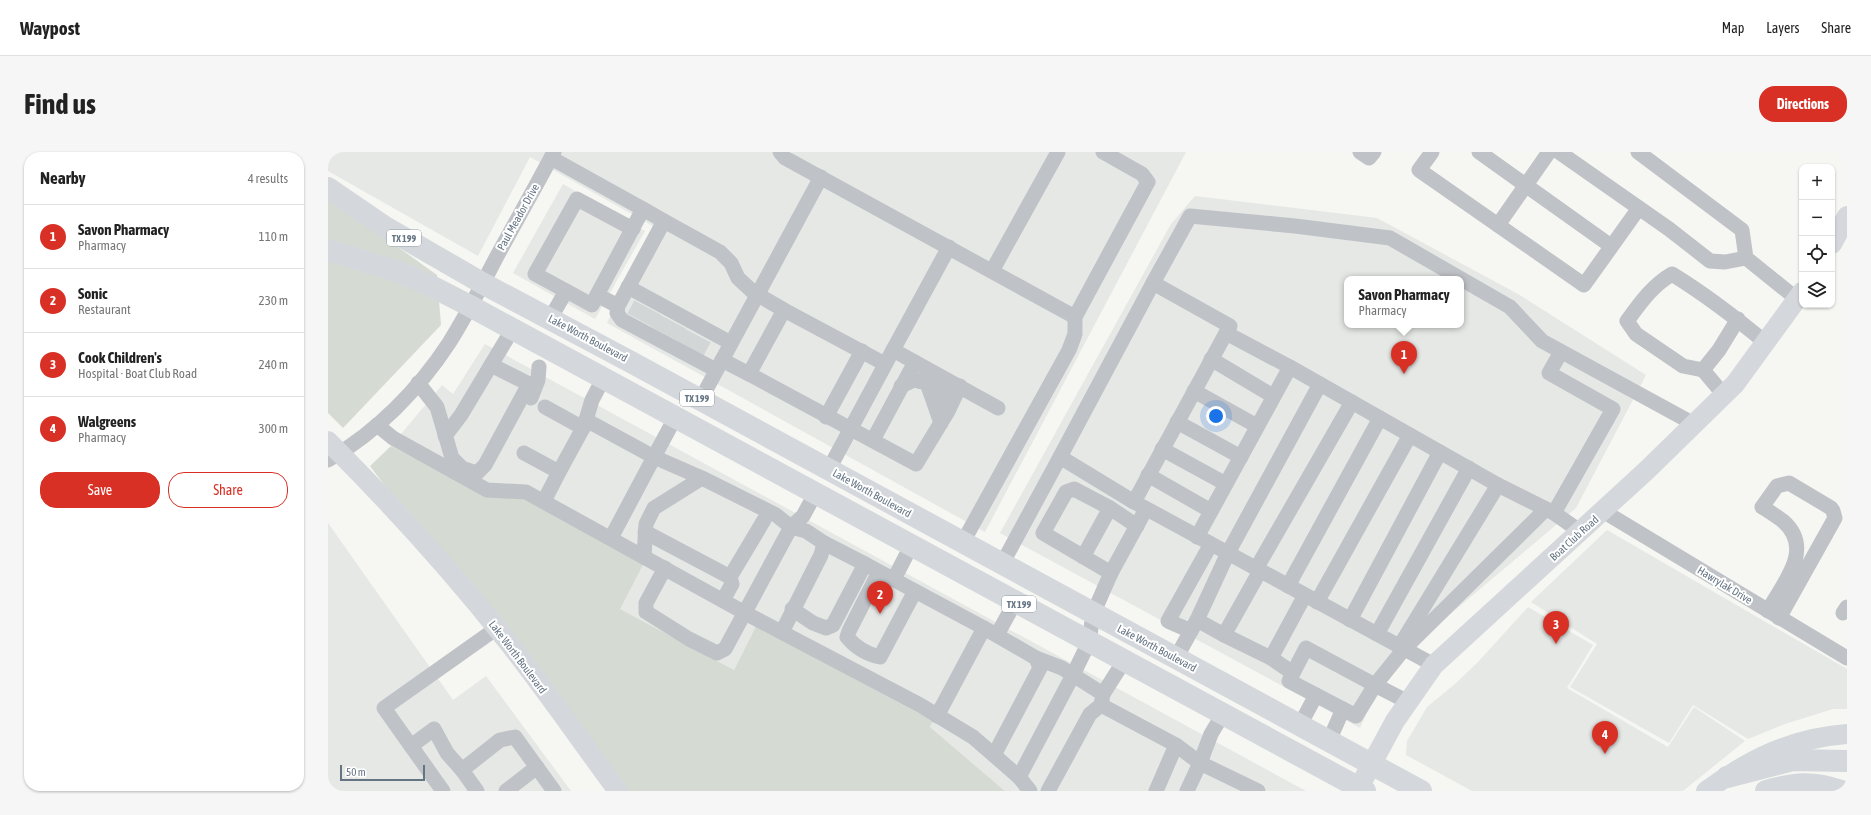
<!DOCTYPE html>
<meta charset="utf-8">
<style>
body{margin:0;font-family:"Asap Condensed",sans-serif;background:#f6f6f6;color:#222}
.controls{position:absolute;right:12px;top:12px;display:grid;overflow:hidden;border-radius:8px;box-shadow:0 1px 3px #0004}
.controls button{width:36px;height:36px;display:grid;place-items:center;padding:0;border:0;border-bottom:1px solid #e0e0e0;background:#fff;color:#222;font:20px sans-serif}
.scale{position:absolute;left:12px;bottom:10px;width:85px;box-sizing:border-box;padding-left:4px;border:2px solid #657483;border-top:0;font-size:11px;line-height:14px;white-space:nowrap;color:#657483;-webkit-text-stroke:3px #fff;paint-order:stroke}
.you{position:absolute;left:888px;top:264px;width:14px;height:14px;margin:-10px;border:3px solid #fff;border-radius:50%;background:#1a73e8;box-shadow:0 0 0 6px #1a73e833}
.badge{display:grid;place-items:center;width:26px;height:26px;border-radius:50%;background:#d93025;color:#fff;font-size:13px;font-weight:700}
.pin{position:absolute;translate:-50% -33px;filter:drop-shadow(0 1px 2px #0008)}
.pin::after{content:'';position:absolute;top:21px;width:14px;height:12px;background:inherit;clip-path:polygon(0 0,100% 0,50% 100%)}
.popup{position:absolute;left:1016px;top:124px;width:120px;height:52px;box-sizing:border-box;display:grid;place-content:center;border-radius:8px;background:#fff;filter:drop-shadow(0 1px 3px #0005);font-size:13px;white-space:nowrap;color:#767676}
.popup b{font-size:15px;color:#222}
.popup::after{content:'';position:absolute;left:50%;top:100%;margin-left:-8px;border:8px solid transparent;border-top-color:#fff}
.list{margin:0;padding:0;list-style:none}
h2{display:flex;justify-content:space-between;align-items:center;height:52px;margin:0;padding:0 16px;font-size:17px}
h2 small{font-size:13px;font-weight:400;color:#767676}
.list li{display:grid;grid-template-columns:26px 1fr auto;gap:12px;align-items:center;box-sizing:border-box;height:64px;padding:0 16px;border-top:1px solid #e0e0e0}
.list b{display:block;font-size:15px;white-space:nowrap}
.list p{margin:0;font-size:13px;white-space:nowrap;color:#767676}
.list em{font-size:13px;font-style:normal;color:#767676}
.actions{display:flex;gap:8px;padding:12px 16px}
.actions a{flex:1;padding:9px 0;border:1px solid #d93025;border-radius:16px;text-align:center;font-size:14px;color:#d93025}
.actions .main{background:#d93025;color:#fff}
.icon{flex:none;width:22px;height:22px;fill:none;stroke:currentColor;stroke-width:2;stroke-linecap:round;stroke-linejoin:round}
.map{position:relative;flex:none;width:1519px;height:639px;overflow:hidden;border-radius:16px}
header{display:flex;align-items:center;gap:24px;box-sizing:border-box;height:56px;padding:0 20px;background:#fff;border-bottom:1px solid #e0e0e0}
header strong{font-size:19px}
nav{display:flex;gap:22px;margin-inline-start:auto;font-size:14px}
.intro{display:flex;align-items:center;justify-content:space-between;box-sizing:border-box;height:96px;padding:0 24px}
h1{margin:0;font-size:28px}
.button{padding:10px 18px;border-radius:16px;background:#d93025;color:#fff;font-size:14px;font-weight:700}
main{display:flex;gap:24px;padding:0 24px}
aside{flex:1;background:#fff;border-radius:16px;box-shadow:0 1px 3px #0004}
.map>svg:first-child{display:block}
.built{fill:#e6e8e6;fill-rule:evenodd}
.green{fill:#d5dbd2}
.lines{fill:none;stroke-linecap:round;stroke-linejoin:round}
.minor-tunnel{stroke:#d2d6d6;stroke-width:15;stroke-dasharray:15 8;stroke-linecap:butt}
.minor{stroke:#bfc2c6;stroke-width:15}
.major{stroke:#d4d8dc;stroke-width:20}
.highway{stroke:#d4d8dc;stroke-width:22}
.labels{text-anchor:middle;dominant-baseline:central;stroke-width:4;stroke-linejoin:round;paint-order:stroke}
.shield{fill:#fff;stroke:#939ea8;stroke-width:1}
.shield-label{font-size:10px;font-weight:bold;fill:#657483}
.street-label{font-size:11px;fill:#657483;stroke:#fff}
</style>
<header>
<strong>Waypost</strong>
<nav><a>Map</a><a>Layers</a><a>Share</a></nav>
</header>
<div class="intro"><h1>Find us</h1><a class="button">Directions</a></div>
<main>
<aside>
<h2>Nearby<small>4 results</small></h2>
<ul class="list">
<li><span class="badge">1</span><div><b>Savon Pharmacy</b><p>Pharmacy</p></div><em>110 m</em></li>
<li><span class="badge">2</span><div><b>Sonic</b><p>Restaurant</p></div><em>230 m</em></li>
<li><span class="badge">3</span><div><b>Cook Children's</b><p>Hospital · Boat Club Road</p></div><em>240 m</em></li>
<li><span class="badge">4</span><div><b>Walgreens</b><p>Pharmacy</p></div><em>300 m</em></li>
</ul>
<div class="actions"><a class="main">Save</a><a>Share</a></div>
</aside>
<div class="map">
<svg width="1519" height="639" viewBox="0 0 1519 639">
<rect width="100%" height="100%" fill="#f6f6f2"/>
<g class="built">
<path d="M0,0H858L657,380L279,171L325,74L202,5L150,104L0,19Z"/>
<path d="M235,32L317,79L267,167L185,121Z"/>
<path d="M867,44L1049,66L1190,142L1318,223L1248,356L1100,481L1057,519L1032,576L672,381L843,72ZM1019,127H1133V173H1019Z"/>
<path d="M157,192L978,639H677L602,575L605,570L428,474L406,518L291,457L316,411L161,345L63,294L114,233L125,242Z"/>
<path d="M0,371L125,548L158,524L243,639H0Z"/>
<path d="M1279,378L1519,517V557H1505L1457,572L1420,587L1365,553L1341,591L1242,535L1269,492L1203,450Z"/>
<path d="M1200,455L1265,493L1239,536L1340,595L1366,555L1417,589L1355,639H1144L1078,603L1079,589L1099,555L1127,532L1150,510Z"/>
</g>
<g class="green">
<path d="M0,45L109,123L113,173L15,276L0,261Z"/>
<path d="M63,294L161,345L195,346L316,411L292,457L406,518L428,474L605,569L602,575L677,639H287L42,314Z"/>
</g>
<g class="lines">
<g class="minor-tunnel">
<path d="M306,165L313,152"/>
<path d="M319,172L326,159"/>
<path d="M331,179L338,166"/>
<path d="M344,186L351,173"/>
<path d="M356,193L363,180"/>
<path d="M369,200L376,187"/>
</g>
<g class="minor">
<path d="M452,0L457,6L747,165"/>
<path d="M1032,0L1041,6L1046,0"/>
<path d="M1104,0L1091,18L1256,133L1311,56"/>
<path d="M1151,0L1283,94"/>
<path d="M1231,0L1341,77L1382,109L1397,110L1418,106"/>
<path d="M1310,0L1414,78L1418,106L1469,147"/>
<path d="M223,6L315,57"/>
<path d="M336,69L392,100L403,111L410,126L425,140L456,158"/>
<path d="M1170,73L1221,0"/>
<path d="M664,119L730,0"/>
<path d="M825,131L862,64L967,74L1062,86L1182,155L1214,189L1366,272"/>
<path d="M300,135L403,191"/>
<path d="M269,143L264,153L207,122L249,47L305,77"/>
<path d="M290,154L336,69L315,57L269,143L290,154L289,161L294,168L388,218"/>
<path d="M222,167L238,139"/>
<path d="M1410,167L1391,198L1375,218L1355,214L1308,182L1299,169C1313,150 1324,134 1344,122C1378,143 1408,166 1438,191"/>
<path d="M565,198L621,95"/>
<path d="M883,207L945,244"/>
<path d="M394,208L421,222"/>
<path d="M557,212L456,158L421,222L588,312L620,259L632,234"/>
<path d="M163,213L184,178"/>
<path d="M1375,218L1396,243"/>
<path d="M590,229L599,231L613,271"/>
<path d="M90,231L109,255L124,306L134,316L149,321L157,313L201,232L163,213L133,263L117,284"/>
<path d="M573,234L586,228L606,231L618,241L620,259"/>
<path d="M866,239L929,274"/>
<path d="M203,246L210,228L211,215"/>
<path d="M373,247L493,25"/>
<path d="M217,255L255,276L231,320"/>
<path d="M498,265L534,199"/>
<path d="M258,268L264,248L275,227"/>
<path d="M849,270L913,305"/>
<path d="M49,273L65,286L159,338L198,340L419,462L592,553L645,585L691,625L702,639"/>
<path d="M255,276L258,268L326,305L283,386"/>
<path d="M545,288L587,210"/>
<path d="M834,297L898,332"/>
<path d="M196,301L231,320L216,349"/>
<path d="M0,308C48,281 91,237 121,191C138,164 153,135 168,106C187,71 207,36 226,0"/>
<path d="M501,317L565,198L670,256"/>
<path d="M820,323L883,359"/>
<path d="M806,350L732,305L825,131L902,174L898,181"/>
<path d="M782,356L809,374"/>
<path d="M1275,359L1519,506"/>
<path d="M1226,361L1285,257L1221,221L1233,200"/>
<path d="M317,380L402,425"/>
<path d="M869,385L962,215"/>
<path d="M635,390L741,198L747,182V165L820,30L814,22L775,0"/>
<path d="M316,405L318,372L326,356L374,326"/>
<path d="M755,405L782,356L746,337L738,340L715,381L783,421"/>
<path d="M537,412L587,439L552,505C538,502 528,496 519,485L521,479L551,420"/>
<path d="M674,412L732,305"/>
<path d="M337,416L318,451V460L361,487L389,501L397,497L463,375L448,363L374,326L326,305L347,266"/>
<path d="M928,417L1024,250"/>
<path d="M932,419L896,483L943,506L977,443"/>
<path d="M566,427L583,394"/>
<path d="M960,434L1052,266"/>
<path d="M587,439L656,476L609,564"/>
<path d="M395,448L404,432L402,425L436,368"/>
<path d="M989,450L1082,283"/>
<path d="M464,457L485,471L498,476L505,473L537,412L496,391"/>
<path d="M1440,459C1455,431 1487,397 1455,369C1448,364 1441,359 1434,355L1449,334L1461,331L1503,356L1505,359L1507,366L1451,466"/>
<path d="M1515,461L1519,455"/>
<path d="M869,468L896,483"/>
<path d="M1022,468L1112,300"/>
<path d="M656,476L708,506L712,516L666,603"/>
<path d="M863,479L840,469L883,392"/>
<path d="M454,480L493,403L496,391L478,379L463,375L475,364L487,342"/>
<path d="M1049,482L1141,316"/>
<path d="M669,483L687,450"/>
<path d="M1073,492L1170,333"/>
<path d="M848,506L869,468L900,401L992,232"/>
<path d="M943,506L965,521L978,496L1047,533L1076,497L1218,357"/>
<path d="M1106,513L806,350L898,181L962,215L1170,333L1226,361L1253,380"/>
<path d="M965,521L961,529L1028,564L1047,533L1080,550"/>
<path d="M775,542L796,509"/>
<path d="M773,553L775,542L745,523L761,490L765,462L783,421L818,357"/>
<path d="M972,573L988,543"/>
<path d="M1001,589L1015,557"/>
<path d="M848,593L872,611L883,582L895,562"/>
<path d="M83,594L106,577L119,601L134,618L149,639"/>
<path d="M134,618L172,588L187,585L226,639"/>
<path d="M691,625L745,523L734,516L708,506"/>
<path d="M115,639L56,556L169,476"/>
<path d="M178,639L209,615"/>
<path d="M720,639L762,562L773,553L848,593L828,639"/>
<path d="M859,639L872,611L930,639"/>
</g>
<g class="major">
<path d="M1504,92L1519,64"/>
<path d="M0,289C62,351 122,417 176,485C216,535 252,588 290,639"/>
<path d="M1029,639L1067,569L1106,513L1319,318L1407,232L1474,140"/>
<path d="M1378,639C1422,607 1464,586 1519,582"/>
</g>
<g class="highway">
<path d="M0,36L57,75L154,131L301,209L1093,639"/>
<path d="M0,98L68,119L101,133L142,154L1037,639"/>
<path d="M1399,625L1465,608L1519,609"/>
<path d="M1438,639C1467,631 1484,629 1513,639"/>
</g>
</g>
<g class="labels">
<g class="shield">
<rect x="59" y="78" width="34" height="16" rx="3"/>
<rect x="352" y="238" width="34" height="16" rx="3"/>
<rect x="674" y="444" width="34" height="16" rx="3"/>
</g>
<g class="shield-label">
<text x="76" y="86">TX 199</text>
<text x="369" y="246">TX 199</text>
<text x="691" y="452">TX 199</text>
</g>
<g class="street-label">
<text transform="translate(190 65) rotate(-61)">Paul Meador Drive</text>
<text transform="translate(260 186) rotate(28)">Lake Worth Boulevard</text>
<text transform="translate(544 341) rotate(29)">Lake Worth Boulevard</text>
<text transform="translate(1246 386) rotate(-42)">Boat Club Road</text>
<text transform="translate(1397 433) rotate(31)">Hawrylak Drive</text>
<text transform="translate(829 496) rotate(28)">Lake Worth Boulevard</text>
<text transform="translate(190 505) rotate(53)">Lake Worth Boulevard</text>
</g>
</g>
</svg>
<div class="controls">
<button>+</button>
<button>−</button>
<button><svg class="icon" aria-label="locate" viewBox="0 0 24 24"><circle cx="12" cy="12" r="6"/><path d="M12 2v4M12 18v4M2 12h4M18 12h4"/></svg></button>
<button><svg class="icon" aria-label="layers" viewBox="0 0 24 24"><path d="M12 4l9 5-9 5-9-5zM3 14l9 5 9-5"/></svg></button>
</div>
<div class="scale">50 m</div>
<div class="you"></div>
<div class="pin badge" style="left:1076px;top:222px">1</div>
<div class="popup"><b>Savon Pharmacy</b>Pharmacy</div>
<div class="pin badge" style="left:552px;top:462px">2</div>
<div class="pin badge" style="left:1228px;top:492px">3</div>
<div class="pin badge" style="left:1277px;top:602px">4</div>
</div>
</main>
